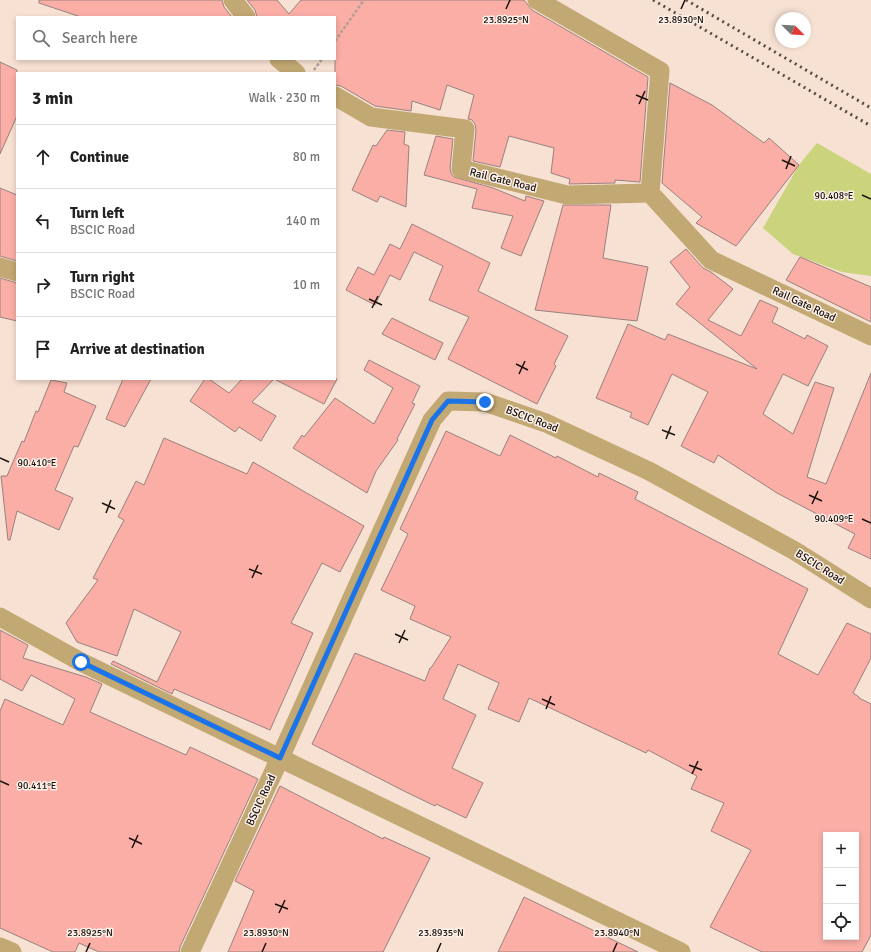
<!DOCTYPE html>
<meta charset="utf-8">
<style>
body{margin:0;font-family:Signika,sans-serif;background:#f6f6f6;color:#222}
.controls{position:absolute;right:12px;bottom:12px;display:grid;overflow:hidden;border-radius:0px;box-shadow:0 2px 6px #0003}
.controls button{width:36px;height:36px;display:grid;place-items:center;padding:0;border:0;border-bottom:1px solid #e0e0e0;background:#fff;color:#222;font:20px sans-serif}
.compass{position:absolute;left:775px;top:12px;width:36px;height:36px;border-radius:50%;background:#fff;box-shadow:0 2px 6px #0003;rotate:114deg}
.stop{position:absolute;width:12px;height:12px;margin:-9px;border:3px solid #1a73e8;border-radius:50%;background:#fff}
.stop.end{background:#1a73e8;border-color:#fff;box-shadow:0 1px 4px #0008}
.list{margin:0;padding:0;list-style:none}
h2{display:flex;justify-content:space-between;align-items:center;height:52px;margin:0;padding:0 16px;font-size:17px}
h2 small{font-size:13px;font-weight:400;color:#767676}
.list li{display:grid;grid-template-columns:26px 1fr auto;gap:12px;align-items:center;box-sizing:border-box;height:64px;padding:0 16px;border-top:1px solid #e0e0e0}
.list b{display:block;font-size:15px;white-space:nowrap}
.list p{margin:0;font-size:13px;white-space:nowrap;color:#767676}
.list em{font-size:13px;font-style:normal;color:#767676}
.icon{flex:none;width:22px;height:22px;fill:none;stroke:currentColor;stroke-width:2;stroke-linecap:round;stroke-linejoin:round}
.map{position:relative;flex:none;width:871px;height:952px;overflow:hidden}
.search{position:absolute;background:#fff;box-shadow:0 2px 6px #0003;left:16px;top:16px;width:320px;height:44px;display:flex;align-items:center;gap:10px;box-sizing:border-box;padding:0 14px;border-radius:0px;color:#767676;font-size:15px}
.panel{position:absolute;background:#fff;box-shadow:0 2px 6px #0003;left:16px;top:72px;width:320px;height:308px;border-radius:0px}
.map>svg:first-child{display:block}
.water{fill:#cad47c}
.building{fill:#faaea6;stroke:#99817e;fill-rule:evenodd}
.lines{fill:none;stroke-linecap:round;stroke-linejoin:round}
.path{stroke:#b09f94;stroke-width:2.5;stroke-dasharray:3 2;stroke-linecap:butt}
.minor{stroke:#c2a872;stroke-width:19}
.rail{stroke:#574c45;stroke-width:3;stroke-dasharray:2 4;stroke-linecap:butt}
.route{stroke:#1a73e8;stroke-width:5}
.ticks{fill:none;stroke:#19120d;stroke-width:1.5}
.labels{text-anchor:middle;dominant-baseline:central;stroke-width:3;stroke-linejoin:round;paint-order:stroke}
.street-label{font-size:11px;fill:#19120d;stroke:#fdf0e8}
.ticks-label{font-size:10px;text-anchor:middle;fill:#19120d;stroke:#fdf0e8;stroke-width:3;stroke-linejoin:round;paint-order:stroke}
</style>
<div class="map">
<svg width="871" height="952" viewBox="0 0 871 952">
<rect width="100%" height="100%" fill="#f7e1d3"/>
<path class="water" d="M817,143L871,174V276L842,272L793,254L763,228L799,165Z"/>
<g class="building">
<path d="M39,0H222L224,7L232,17H81L39,3Z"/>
<path d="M247,0H277L289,14L301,0H524L532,10L648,77L640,182L615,180V183L569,184L570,179L551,173L554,148L509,136L500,167L473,161L476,130L475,124L472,120L468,119L474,95L447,85L440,110L412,101L411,111L375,106L341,86L335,85V17H257L255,10Z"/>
<path d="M0,62L17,70V116L0,154Z"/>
<path d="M670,83L712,105L764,143L769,138L799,165L736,246L696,223L702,217L662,183Z"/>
<path d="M387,130L405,132L404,144L409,146L406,207L380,196L377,202L352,190L373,145L376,146Z"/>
<path d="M436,136L453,139L450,168L451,173L454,177L493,188L525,201L526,196L544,201L521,256L501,248L513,216L472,208L477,189L424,175Z"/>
<path d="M0,188L17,195V261L0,256Z"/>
<path d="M563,205H611L603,258L648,267L637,321L535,310Z"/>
<path d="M412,224L490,263L478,291L568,336L554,364L556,366L537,404L448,359L469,317L429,300L443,266L414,252L400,280L390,275L375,305L346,290L358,267L374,275L390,244L400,249Z"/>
<path d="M686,249L703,268L711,272L733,289L708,320L741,336L760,300L778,308L772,322L805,339L807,335L828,346L808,386L783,374L763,414L793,434L815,382L834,388L807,477L826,484L871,373V559L848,548L855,534L777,493L718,455L714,463L681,446L708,392L672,374L648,425L630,417L632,413L596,398L628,324L665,340L668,334L757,369L676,304L690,287L670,262Z"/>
<path d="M800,257L871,287V322L786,280Z"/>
<path d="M0,278L17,283V321L0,317Z"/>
<path d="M392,318L443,343L435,360L382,334Z"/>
<path d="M369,360L420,386L412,403L415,404L397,439L398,440L376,471L367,493L293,448L302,435L304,437L335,398L374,424L393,388L364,370Z"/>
<path d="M123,379H151L125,427L106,419Z"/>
<path d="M205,379H209L229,393L242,379H337L324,404L274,379L252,402L276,416L261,441L239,427L235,432L190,401Z"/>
<path d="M51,380L67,383L64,392L96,406L78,447L74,446L55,490L73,498L59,530L17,511L10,540H8L1,476H7L22,441L24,442L36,411L38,412Z"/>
<path d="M446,431L500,456L510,435L556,458L557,456L598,477L599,473L638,492L635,499L808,589L778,654L818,675L847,623L871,634V658L853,693L859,697V698L871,704V935L862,952H762L710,927L751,850L711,831L724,803L691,789L697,776L648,750L646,753L529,698L519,722L488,709L499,683L458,664L443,699L476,715L452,768L483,783L466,818L436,804L435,806L404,791L312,744L334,698L355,653L425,681L430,668H431L451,637L410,619L415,606L381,590L408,534L400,529ZM826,835H856V937H826Z"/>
<path d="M164,438L247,474L253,462L364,526L340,572L322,563L291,623L313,633L270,730L174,689L172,694L111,664L113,661L157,682L181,632L134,609L117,656L77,642L66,623L98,580L93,578L124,520L118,517L136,481L144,485Z"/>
<path d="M0,630L28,645L23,658L86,677L102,684L90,712L186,755L190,747L258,779L180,947L179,952H99L79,943L75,952H53L0,928V711L5,699L63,725L75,699L31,675L22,691L0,679Z"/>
<path d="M280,786L383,839L384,837L430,858L383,952H228L254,891L235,881Z"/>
<path d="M524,897L638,952H498Z"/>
</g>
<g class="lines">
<g class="path">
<path d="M335,41L364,0"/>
<path d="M314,70L322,59"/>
</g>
<g class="minor">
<path d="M233,0L246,17"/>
<path d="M537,0L660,71L650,193L711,260L871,336"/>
<path d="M279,59L296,73"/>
<path d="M335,96L371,117L465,129L461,169L567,195L650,193"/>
<path d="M0,267L17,272"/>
<path d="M0,617L81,662L681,952"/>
<path d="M0,947L12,952"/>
<path d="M190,952L280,758L432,420L448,401L485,402L546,423L649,471L795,551L871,599"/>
</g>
<g class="rail">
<path d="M653,0L871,126"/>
<path d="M686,0L871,108"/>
</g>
</g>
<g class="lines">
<path class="route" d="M81,662L280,758L432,420L448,401L485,402"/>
</g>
<path class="ticks" d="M506,9L510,0M681,9L685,0M636,95L648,100M639,104L645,91M782,160L795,166M786,169L791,156M862,195L871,199M369,299L382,305M372,308L378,296M516,364L528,370M519,374L525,361M662,430L675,435M666,439L671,426M0,458L9,462M809,495L822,501M102,503L115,509M812,504L818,491M106,513L111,500M862,519L871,523M249,569L262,574M252,578L258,565M395,634L408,640M399,643L405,630M542,699L555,705M546,709L551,696M689,765L702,770M692,774L698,761M0,781L9,785M129,838L142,844M132,848L138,835M275,904L288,909M279,913L285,900M86,952L90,943M262,952L266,943M437,952L441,943M613,952L617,943"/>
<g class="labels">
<g class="street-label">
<text transform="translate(503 180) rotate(14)">Rail Gate Road</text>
<text transform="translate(804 304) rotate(25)">Rail Gate Road</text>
<text transform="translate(532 419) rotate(21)">BSCIC Road</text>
<text transform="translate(820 567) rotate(32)">BSCIC Road</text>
<text transform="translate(261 800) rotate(-65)">BSCIC Road</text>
</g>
</g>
<g class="ticks-label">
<text x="506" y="23">23.8925°N</text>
<text x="681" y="23">23.8930°N</text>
<text x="834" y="199">90.408°E</text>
<text x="37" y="466">90.410°E</text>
<text x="834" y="522">90.409°E</text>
<text x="37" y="789">90.411°E</text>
<text x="90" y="936">23.8925°N</text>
<text x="266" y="936">23.8930°N</text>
<text x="441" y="936">23.8935°N</text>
<text x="617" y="936">23.8940°N</text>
</g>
</svg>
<div class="controls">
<button>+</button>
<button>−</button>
<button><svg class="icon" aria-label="locate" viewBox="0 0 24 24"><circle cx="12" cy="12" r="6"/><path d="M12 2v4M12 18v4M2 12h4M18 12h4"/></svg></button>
</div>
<svg class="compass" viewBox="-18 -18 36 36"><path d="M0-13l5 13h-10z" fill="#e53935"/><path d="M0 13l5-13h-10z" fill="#767676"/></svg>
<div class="stop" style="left:81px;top:662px"></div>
<div class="stop end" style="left:485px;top:402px"></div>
<div class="search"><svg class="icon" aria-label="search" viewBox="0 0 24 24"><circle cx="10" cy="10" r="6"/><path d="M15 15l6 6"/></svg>Search here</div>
<section class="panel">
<h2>3 min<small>Walk · 230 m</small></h2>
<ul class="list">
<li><svg class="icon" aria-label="ahead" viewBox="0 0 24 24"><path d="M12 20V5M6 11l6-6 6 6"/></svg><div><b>Continue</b></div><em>80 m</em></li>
<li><svg class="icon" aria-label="left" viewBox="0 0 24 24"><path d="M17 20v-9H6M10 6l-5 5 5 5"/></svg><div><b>Turn left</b><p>BSCIC Road</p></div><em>140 m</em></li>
<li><svg class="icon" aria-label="right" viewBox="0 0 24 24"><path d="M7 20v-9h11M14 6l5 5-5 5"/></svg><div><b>Turn right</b><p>BSCIC Road</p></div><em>10 m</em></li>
<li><svg class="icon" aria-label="arrive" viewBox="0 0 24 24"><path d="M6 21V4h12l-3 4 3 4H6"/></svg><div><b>Arrive at destination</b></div></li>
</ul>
</section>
</div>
